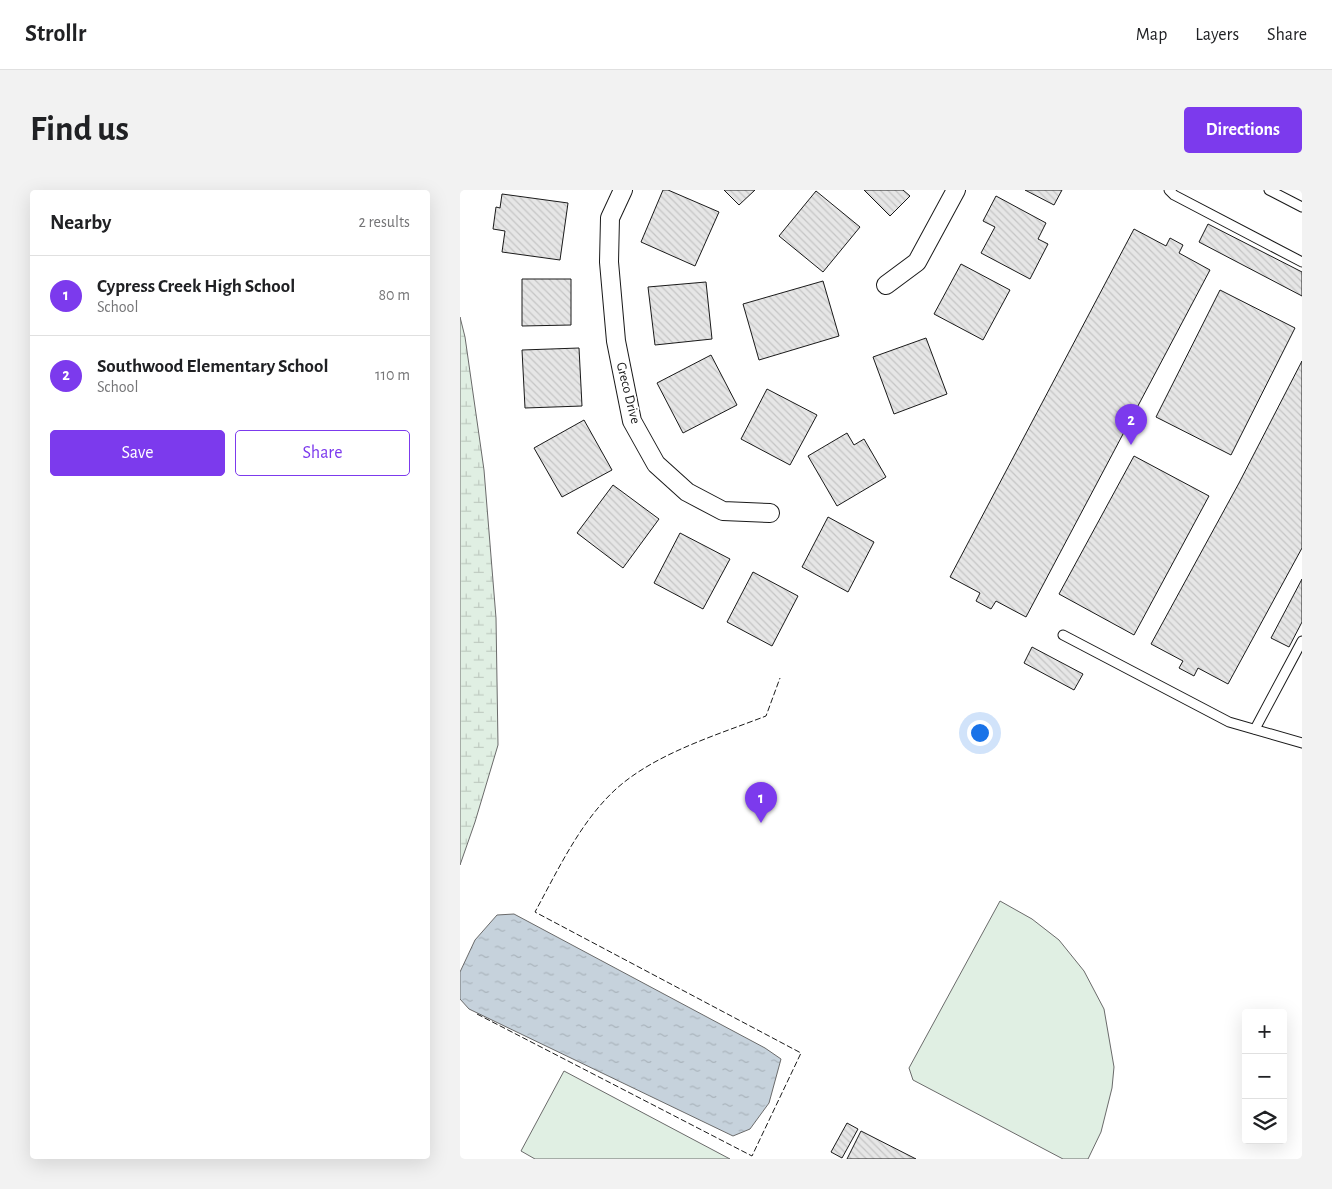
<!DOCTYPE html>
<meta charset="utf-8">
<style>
body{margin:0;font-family:"Alegreya Sans",sans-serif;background:#f2f2f2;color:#202124}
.controls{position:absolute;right:15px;bottom:15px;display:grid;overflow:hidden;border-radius:5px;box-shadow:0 5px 20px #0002}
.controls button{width:45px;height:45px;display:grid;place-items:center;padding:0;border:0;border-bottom:1px solid #e0e0e0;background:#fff;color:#202124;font:25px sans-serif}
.you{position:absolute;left:519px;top:542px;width:18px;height:18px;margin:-12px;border:4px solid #fff;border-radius:50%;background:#1a73e8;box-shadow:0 0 0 8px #1a73e833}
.badge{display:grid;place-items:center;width:32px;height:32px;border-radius:50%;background:#7c3aed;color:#fff;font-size:16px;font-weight:700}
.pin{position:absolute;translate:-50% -41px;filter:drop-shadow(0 1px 2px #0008)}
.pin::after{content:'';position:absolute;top:26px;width:18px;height:15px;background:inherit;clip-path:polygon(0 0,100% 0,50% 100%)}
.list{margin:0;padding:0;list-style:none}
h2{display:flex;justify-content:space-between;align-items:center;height:65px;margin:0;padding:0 20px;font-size:21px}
h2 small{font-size:16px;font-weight:400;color:#757577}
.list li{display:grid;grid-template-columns:32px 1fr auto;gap:15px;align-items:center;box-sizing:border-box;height:80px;padding:0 20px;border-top:1px solid #e0e0e0}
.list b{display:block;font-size:19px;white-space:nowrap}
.list p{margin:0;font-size:16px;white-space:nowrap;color:#757577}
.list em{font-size:16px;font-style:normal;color:#757577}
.actions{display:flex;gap:10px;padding:15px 20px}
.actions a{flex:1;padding:11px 0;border:1px solid #7c3aed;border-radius:5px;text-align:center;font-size:18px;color:#7c3aed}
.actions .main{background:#7c3aed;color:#fff}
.icon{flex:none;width:28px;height:28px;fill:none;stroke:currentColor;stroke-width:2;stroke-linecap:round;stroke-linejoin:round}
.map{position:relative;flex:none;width:842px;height:969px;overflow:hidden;border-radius:5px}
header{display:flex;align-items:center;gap:30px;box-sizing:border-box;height:70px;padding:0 25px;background:#fff;border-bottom:1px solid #e0e0e0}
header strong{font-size:24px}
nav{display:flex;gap:28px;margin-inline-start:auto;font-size:18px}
.intro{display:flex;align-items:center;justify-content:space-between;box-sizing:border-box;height:120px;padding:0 30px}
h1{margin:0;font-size:35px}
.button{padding:12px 22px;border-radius:5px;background:#7c3aed;color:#fff;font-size:18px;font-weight:700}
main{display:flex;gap:30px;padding:0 30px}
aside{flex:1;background:#fff;border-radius:5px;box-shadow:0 5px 20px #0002}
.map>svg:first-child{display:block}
.wetland{fill:url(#wetland-marsh);stroke:#6a6a6a}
.park{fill:#e0efe3;stroke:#6a6a6a}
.water{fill:url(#water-ripples);stroke:#6a6a6a}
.building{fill:url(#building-back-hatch);stroke:#1a1a1a}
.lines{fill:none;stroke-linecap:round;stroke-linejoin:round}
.service-casing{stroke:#1a1a1a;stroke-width:11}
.minor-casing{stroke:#1a1a1a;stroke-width:20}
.service{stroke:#fff;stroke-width:9}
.minor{stroke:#fff;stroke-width:18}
.fence{stroke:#1a1a1a;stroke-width:1;stroke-dasharray:6 2.5;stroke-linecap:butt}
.labels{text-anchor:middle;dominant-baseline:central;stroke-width:4;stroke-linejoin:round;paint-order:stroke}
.street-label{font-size:14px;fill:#1a1a1a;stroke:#fff}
</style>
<header>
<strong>Strollr</strong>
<nav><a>Map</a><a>Layers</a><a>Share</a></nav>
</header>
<div class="intro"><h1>Find us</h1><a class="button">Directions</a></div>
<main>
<aside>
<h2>Nearby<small>2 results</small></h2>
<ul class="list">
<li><span class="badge">1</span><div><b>Cypress Creek High School</b><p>School</p></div><em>80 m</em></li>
<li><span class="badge">2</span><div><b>Southwood Elementary School</b><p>School</p></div><em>110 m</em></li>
</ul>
<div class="actions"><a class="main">Save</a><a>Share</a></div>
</aside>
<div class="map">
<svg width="842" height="969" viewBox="0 0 842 969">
<defs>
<pattern id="wetland-marsh" width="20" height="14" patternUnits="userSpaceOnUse" patternTransform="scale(1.25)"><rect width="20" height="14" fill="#e0efe3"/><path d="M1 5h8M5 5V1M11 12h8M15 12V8" fill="none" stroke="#c0ccc2"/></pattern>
<pattern id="water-ripples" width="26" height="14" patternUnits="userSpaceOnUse" patternTransform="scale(1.25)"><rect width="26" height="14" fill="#c6d2dc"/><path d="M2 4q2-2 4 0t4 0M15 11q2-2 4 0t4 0" fill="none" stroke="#aab4bc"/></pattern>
<pattern id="building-back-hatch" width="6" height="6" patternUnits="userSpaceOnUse" patternTransform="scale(1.25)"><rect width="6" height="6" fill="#e6e6e6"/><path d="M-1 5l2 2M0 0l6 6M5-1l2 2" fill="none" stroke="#c5c5c5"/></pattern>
</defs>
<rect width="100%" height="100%" fill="#fff"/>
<path class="wetland" d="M0,127L5,147L24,280L36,428L38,555L15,632L0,675Z"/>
<g class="park">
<path d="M540,711L572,729L599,750L624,781L644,819L654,877L652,898L641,942L628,969H603L453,890L449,878Z"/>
<path d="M104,881L270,969H75L61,961Z"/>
</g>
<path class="water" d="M54,724L305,858L321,869L309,913L290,939L273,946L9,819L0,809V782L15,750L37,725Z"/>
<g class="building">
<path d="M203,0H208L259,22L235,76L181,52Z"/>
<path d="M264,0H295L279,15Z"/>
<path d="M404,0H443L450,6L430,26Z"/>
<path d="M565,0H602L594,15Z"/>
<path d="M356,1L400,37L363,82L319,46Z"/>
<path d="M42,4L108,13L100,70L42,62L45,41L33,39L36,17L40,18Z"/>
<path d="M536,6L586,33L578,49L588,54L570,89L521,63L535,37L523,31Z"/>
<path d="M748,34L842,82V106L739,52Z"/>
<path d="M674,39L706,56L710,48L723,55L719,63L750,80L566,427L536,411L531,419L516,411L520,403L490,387Z"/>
<path d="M501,74L550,100L523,150L474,124Z"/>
<path d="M62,89H111V135L62,136Z"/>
<path d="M363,91L379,146L299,170L283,114Z"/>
<path d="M246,92L252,149L195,155L188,97Z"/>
<path d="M760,100L835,138L771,265L696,227Z"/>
<path d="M466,148L487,204L434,224L413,167Z"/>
<path d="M119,158L122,216L65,218L62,160Z"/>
<path d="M251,165L277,215L223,243L197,193Z"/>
<path d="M842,171V358L768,494L738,478L734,486L719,478L723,471L691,454L779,293Z"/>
<path d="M307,199L357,225L330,275L281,249Z"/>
<path d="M124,230L152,280L102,307L74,258Z"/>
<path d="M387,243L394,255L404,249L426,287L377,316L348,266Z"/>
<path d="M674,266L749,306L674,445L599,404Z"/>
<path d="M153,295L199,329L163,378L117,343Z"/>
<path d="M368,327L414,352L388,402L342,377Z"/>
<path d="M220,343L270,369L243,419L194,393Z"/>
<path d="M293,382L338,406L312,456L267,432Z"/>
<path d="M842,389V432L829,457L811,448Z"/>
<path d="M572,457L623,484L614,500L564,473Z"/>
<path d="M387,933L398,939L382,968L371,962Z"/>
<path d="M401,941L456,969H387Z"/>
</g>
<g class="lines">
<g class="service-casing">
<g id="service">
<path d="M709,0L714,5L842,72"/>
<path d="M809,0L842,17"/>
<path d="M603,445L769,532L842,553"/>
<path d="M795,539L842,451"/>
</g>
</g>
<g class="minor-casing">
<g id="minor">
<path d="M163,0L150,28L149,72L156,151L172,231L196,274L227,302L263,321L310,323"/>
<path d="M426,95L457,72L496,0"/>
</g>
</g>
<use href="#service" class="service"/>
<use href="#minor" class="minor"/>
<path class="fence" d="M17,824L292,966L341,863L75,722C98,680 120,632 156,599C196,563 257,545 306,526L320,488"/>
</g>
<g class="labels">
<g class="street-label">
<text transform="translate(168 203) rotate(76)">Greco Drive</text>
</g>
</g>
</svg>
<div class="controls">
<button>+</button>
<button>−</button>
<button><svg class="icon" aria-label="layers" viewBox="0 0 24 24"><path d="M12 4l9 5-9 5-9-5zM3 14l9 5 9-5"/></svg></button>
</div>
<div class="you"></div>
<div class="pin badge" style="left:301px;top:633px">1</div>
<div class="pin badge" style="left:671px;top:255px">2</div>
</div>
</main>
